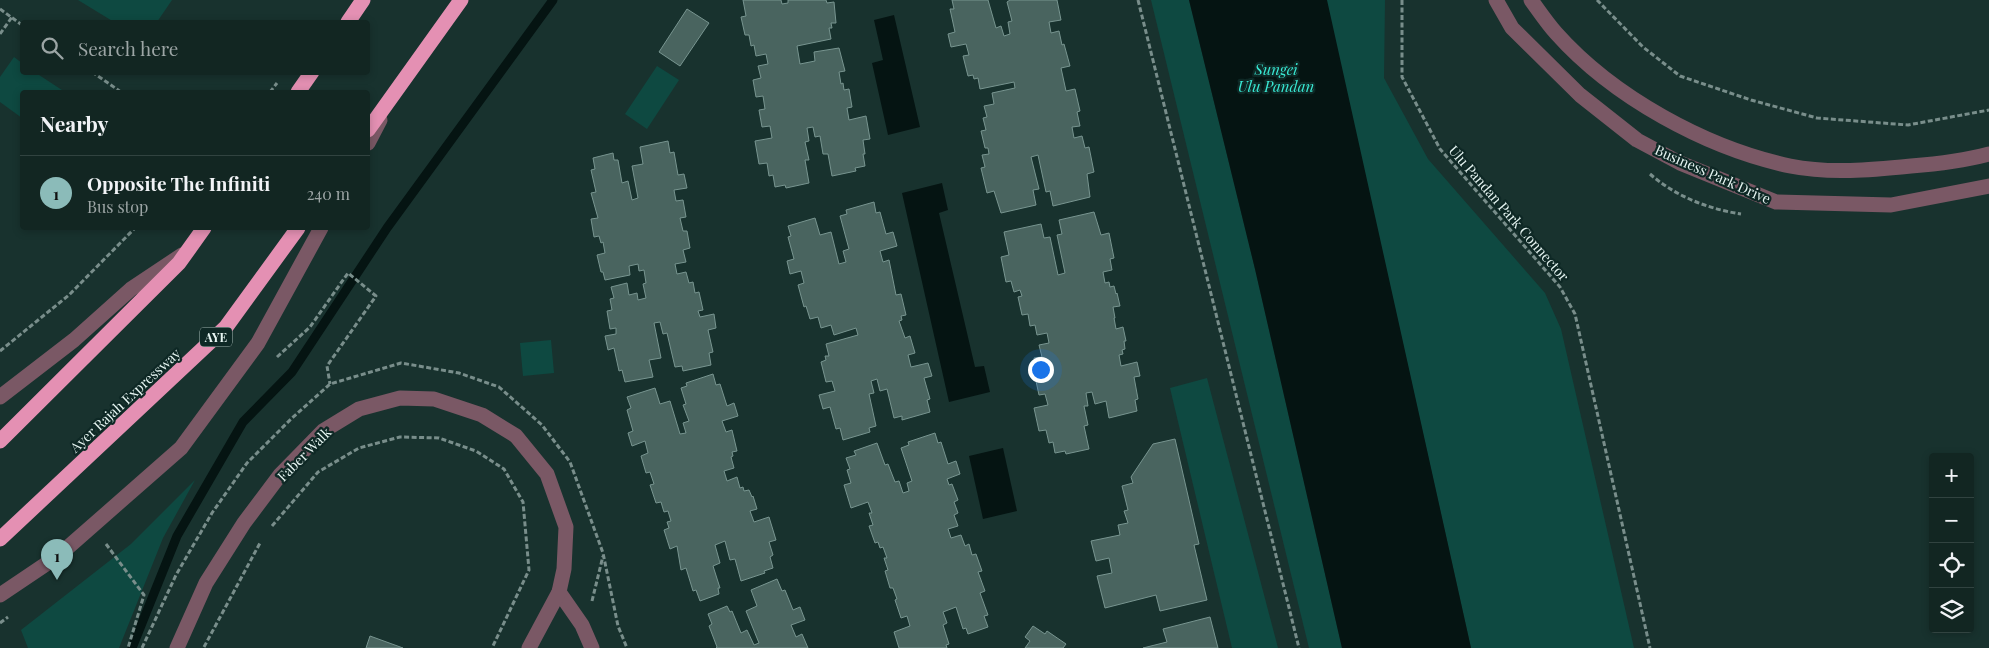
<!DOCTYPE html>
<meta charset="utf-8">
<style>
body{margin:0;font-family:"Playfair Display",serif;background:#1b2e2a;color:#f1f3f6}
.controls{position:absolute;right:15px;bottom:15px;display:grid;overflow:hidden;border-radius:5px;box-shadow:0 2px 8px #0003}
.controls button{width:45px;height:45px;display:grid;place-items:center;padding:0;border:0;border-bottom:1px solid #314340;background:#122622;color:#f1f3f6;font:25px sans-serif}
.you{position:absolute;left:1040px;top:369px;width:18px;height:18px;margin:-12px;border:4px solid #fff;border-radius:50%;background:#1a73e8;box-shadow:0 0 0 8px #1a73e833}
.badge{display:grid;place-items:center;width:32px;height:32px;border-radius:50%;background:#8bbbb9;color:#111;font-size:16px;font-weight:700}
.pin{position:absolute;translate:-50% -41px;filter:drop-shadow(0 1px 2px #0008)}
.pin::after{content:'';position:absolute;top:26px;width:18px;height:15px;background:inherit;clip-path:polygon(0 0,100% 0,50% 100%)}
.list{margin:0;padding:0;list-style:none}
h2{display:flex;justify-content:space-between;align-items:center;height:65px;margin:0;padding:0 20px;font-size:21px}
h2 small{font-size:16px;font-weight:400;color:#9ca5a5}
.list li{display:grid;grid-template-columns:32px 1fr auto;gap:15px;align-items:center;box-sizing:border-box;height:75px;padding:0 20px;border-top:1px solid #314340}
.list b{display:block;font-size:19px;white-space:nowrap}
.list p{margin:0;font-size:16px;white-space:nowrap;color:#9ca5a5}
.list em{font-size:16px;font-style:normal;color:#9ca5a5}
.icon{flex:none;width:28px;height:28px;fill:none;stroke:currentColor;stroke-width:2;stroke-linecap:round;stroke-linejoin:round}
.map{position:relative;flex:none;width:1989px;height:648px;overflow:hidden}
.search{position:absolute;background:#122622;box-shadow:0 2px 8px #0003;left:20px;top:20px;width:350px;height:55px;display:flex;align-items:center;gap:12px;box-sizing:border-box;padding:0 18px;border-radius:5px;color:#9ca5a5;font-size:19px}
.panel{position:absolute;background:#122622;box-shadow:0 2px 8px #0003;left:20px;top:90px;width:350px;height:140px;border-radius:5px}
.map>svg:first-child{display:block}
.green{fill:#0e4941}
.water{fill:#051412}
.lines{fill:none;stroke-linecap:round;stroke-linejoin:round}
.stream{stroke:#051412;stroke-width:9}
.building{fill:#49645f;stroke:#789590}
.path{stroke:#798e8b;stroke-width:3;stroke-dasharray:5 2.5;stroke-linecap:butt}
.minor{stroke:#7a5865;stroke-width:15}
.highway{stroke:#e490b3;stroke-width:15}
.labels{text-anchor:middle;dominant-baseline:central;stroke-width:4.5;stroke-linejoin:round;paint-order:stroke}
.shield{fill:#0e2825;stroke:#a5b8b4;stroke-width:1}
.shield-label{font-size:12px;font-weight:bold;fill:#e6f5f2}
.street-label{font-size:14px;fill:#e6f5f2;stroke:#0e2825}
.water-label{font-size:15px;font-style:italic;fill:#39e9d4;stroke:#0e2825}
</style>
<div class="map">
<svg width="1989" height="648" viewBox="0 0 1989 648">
<rect width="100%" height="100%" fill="#18322e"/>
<g class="green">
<path d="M78,0H172L157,22H114Z"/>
<path d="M1151,0H1189L1255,269L1342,648H1309Z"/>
<path d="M1326,0H1385L1384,78L1428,159L1545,293L1561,329L1634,648H1471Z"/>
<path d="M14,57L22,63V72L36,73L65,92H22V118L0,102V77Z"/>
<path d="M657,66L679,80L647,129L625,114Z"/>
<path d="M551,340L554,373L523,376L520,343Z"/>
<path d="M1207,378L1278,648H1232L1170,388Z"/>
<path d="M195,480L163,538L119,648H28L21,630L131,544Z"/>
</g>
<g class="water">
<path d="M1189,0H1327L1471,648H1342L1255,269Z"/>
<path d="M894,15L920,127L888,135L872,63L883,60L874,20Z"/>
<path d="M942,183L948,210L939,213L975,367L984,366L990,392L949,402L902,193Z"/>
<path d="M1003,448L1017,511L983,519L969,456Z"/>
</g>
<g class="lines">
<path class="stream" d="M132,648L177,536L243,422L292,372L387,228L553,0"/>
</g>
<g class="building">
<path d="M743,0H781L782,4L788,3V0H826L827,3L834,2L836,23H831L832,28H829L831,39L797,46L800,64L815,61L814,52L839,48L845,71L839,72L841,84L843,83L844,90L849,89L852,107L847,108L849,120L866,116L870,139L863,140L865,154H863L865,166L855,168L856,171L832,176L828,154H823L820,136L815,137L813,127L807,128L809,141L805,142L809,160H805L809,183L786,188L785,185L775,187L773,175L769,176L767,163L759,164L755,141L772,138L770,126L762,127L759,110L765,109L763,96L756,97L753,80L761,78L758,66L768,64L766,54L756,56L754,45L751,46L749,35H745L741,17L746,16Z"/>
<path d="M952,0H988L996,28L1001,26L1004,36L1010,34L1008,22L1012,21L1007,2L1010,0H1057L1061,20L1049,22L1051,33L1059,31L1062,45L1064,44L1070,66L1061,68L1066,91L1075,89L1080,111L1077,112L1080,126L1072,127L1074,138L1082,136L1085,148L1089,147L1094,172L1087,174L1090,197L1053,206L1050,191L1046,192L1038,155L1031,157L1039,189L1033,190L1036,205L1001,213L994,191L987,193L981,168L985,167L982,155L989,154L988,148H985L981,131L986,130L983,118L987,117L984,106L994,104L992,93L1015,88L1014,82L980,89L978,78L974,79L973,75L968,76L963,56L969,55L966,44L951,47L948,34L955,32L950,9H954Z"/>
<path d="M687,9L709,23L680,66L659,52Z"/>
<path d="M668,141L670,153L674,152L678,175L684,174L687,188L674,190L676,201L683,200L686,217L680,218L683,231H687L690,248L683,250L686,262L675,264L677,274L686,272L689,283L693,282L695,293L699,292L703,310L698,311L700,317L714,314L716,328L708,330L713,352L709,353L711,365L683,371L682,366L675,367L667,333L663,334L660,322L654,323L661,358L649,360L653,377L625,382L622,370L619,371L614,348L608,350L605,336L616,334V328L610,329L607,311L612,310L610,299L614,298L611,287L627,283L629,295L637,293L638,300L646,298L643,284L646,283L644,270L639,271L638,264L629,266L630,275L605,280L603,272H601L597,255L605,253L603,242L601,243L599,236L594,237L591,219L598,218L591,193L596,192L591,170L595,169L593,158L613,153L614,160H618L622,183L628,181L632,200L638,198L632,166L643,164L640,147Z"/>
<path d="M874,202L876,213L880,212L886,234L893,232L897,246L880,251L883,262L889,260L896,295L901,294L906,315L901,316L902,320L899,321L905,338L910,336L915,353L908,355L911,367L928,363L932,376L924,378L930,399L927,400L930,412L902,420V416L894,418L887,389L880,391L877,379L871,381L874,393L869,394L876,426L869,428L870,432L843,440L840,428L836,429L830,407L823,409L819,395L835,391L832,381L826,382L821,362L826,360L825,356H829L826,344L858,335L856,328L834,335L831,325L821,328L818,317L810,319L806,306L804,307L798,285L804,283L801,271L790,274L787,261L794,259L788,237L791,236L788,226L815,218L820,235L831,232L839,264L846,262L843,251L849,249L840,216L847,214L846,210Z"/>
<path d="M1094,212L1101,235L1109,233L1114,258L1110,259L1112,270L1103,272L1105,283L1109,282L1110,287L1114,286L1116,294L1117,293L1120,306L1113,307L1115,318H1114L1116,329L1123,327L1126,341H1124L1125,349L1122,350L1123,354L1119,355L1121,366L1137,362L1140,376L1134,377L1138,399L1135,400L1137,411L1109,418L1106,401L1095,404L1092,392L1086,393L1088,406H1084L1088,425L1084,426L1089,449L1066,454L1065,451L1055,453L1053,442L1049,443L1046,430L1039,431L1034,408L1048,405L1045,394L1039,395L1034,372H1037L1034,358L1042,357L1039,345L1049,343L1047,333L1037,335L1035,325L1030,326L1028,314L1022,315L1018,297L1022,296L1020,290L1014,292L1011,281L1006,282L1001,257L1009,255L1004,232L1041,224L1044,238L1050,237L1058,275L1065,273L1057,235L1062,234L1059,220Z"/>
<path d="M713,374L716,385L720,384L727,406L734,403L738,416L722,421L726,432L732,430L737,451L732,452L733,456L731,457L734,468L724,471L727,481L737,477L740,488L743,487L744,491L749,490L752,497L753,496L757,509L750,511L754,522L769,517L776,540L769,542L773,555L770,557L773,568L764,571L765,573L741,581L735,559L730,560L725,541L715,545L720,563L713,566L720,588H718L719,594L700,601L696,590L693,591L686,568L681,570L677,546L670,549L664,530L669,528L667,522L671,521L668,511L664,512L661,502L656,503L650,485L654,484L650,472L646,473L641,456L648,453L645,441L632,446L628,433L633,431L627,410L631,408L627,397L655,388L660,404L670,401L680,434L686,433L683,423L689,421L683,405L686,404L681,388L687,386L686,383Z"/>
<path d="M935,433L938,443L941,442L948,464L956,461L960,474L947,479L949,485L952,484L958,500L954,502L958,513L954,515L958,526L948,529L951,538L961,535L965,546L969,544L972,555L976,554L982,571L978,572L985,591L980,593L988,615L984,616L988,627L968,634L966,628L963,629L956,607L943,612L947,623L943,625L949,644L946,645L947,648H899L894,632L910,626L907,616L901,618L895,600L897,599L893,588H890L885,571L888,570L884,558H887L883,547L880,548L878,542L875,543L869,526L873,525L869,513H872L868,502L851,508L844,485L851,483L847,470L850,469L846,458L856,455L854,451L877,443L885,465L888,464L895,482L899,481L903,493L909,491L907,483L912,481L901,448L909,445L908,442Z"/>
<path d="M1175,439L1199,544L1194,545L1207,600L1160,611L1156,595L1105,608L1097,576L1112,573L1109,558L1096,561L1091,541L1120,535L1118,525L1128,523L1124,511L1128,510L1122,486L1133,483L1131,477L1153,444Z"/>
<path d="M777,579L782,591L785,590L793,610L800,607L805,620L791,625L796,637L802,634L808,648H716L717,647L709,626L712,624L708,614L727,606L730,612L732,611L741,633L747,630L754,645L759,643L746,611L757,606L751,590Z"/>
<path d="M1210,617L1218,648H1143L1167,642L1163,629Z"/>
<path d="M1033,626L1045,634L1047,631L1066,644L1063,648H1025L1030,641L1025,637Z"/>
<path d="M370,636L403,648H366Z"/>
</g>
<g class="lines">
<g class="path">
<path d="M1138,0L1299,648"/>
<path d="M1402,0V77L1440,149L1560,287L1575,314L1650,648"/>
<path d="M1597,0L1643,47L1680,76L1751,100L1817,118L1908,125L1989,110"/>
<path d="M0,9L22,25"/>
<path d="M0,34L12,17"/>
<path d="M92,72L121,92"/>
<path d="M270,92L277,83"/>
<path d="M1650,174C1675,196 1708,209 1741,214"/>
<path d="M0,351L69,295L135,228"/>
<path d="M277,357L310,327L348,273L376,296L327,366L330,384"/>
<path d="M272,526L318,472L359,448L400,437L439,438L476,451L504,469L523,502L529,570L492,648"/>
<path d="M106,544L144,595L128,648"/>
<path d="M592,601L603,556"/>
<path d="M0,623L8,617"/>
<path d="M204,647L260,543"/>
<path d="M142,648L176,575L212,513L247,463L292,418L330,384L401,363L459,373L499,387L542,425L570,462L603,553L618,626L627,648"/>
</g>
<g class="minor">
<path d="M1496,0L1512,28L1580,95L1637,140L1680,163L1776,202L1891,205L1989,186"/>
<path d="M1531,0C1539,11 1547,23 1556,33C1613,97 1706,148 1790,166C1830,174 1871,170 1911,166C1937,164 1963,161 1989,154"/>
<path d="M368,143L380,120"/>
<path d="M0,397L74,340L131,289L182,255"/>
<path d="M559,592L582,625L592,648"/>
<path d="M0,595L58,556L181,448L258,343L321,228"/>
<path d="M177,648L206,583L244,523L280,475L323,431L359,409L400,398L434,399L482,415L516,436L547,474L566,527L564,569L559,592L529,648"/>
</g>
<g class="highway">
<path d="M348,22L363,0"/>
<path d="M298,92L312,72"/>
<path d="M368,130L461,0"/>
<path d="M0,441L179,263L204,228"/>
<path d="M0,539L226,327L298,228"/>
</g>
</g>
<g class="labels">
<rect class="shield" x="200" y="327.5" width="32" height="19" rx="4"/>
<g class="shield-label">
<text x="216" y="337">AYE</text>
</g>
<g class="street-label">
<text transform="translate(1713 174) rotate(24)">Business Park Drive</text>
<text transform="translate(1509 213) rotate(49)">Ulu Pandan Park Connector</text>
<text transform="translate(125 400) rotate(-43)">Ayer Rajah Expressway</text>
<text transform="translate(304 454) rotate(-45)">Faber Walk</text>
</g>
<g class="water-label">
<text x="1276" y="69">Sungei<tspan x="1276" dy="17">Ulu Pandan</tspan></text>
</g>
</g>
</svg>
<div class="controls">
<button>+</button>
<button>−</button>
<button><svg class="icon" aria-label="locate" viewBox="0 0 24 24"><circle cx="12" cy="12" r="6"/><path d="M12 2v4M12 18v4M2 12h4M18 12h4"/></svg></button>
<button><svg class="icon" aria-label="layers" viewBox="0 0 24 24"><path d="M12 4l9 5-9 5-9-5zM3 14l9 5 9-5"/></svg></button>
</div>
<div class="you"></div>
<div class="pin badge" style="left:57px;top:580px">1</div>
<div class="search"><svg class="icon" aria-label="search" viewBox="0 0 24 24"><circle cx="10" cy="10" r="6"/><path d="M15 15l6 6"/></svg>Search here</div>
<section class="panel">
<h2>Nearby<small></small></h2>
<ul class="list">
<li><span class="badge">1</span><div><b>Opposite The Infiniti</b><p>Bus stop</p></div><em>240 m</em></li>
</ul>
</section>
</div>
